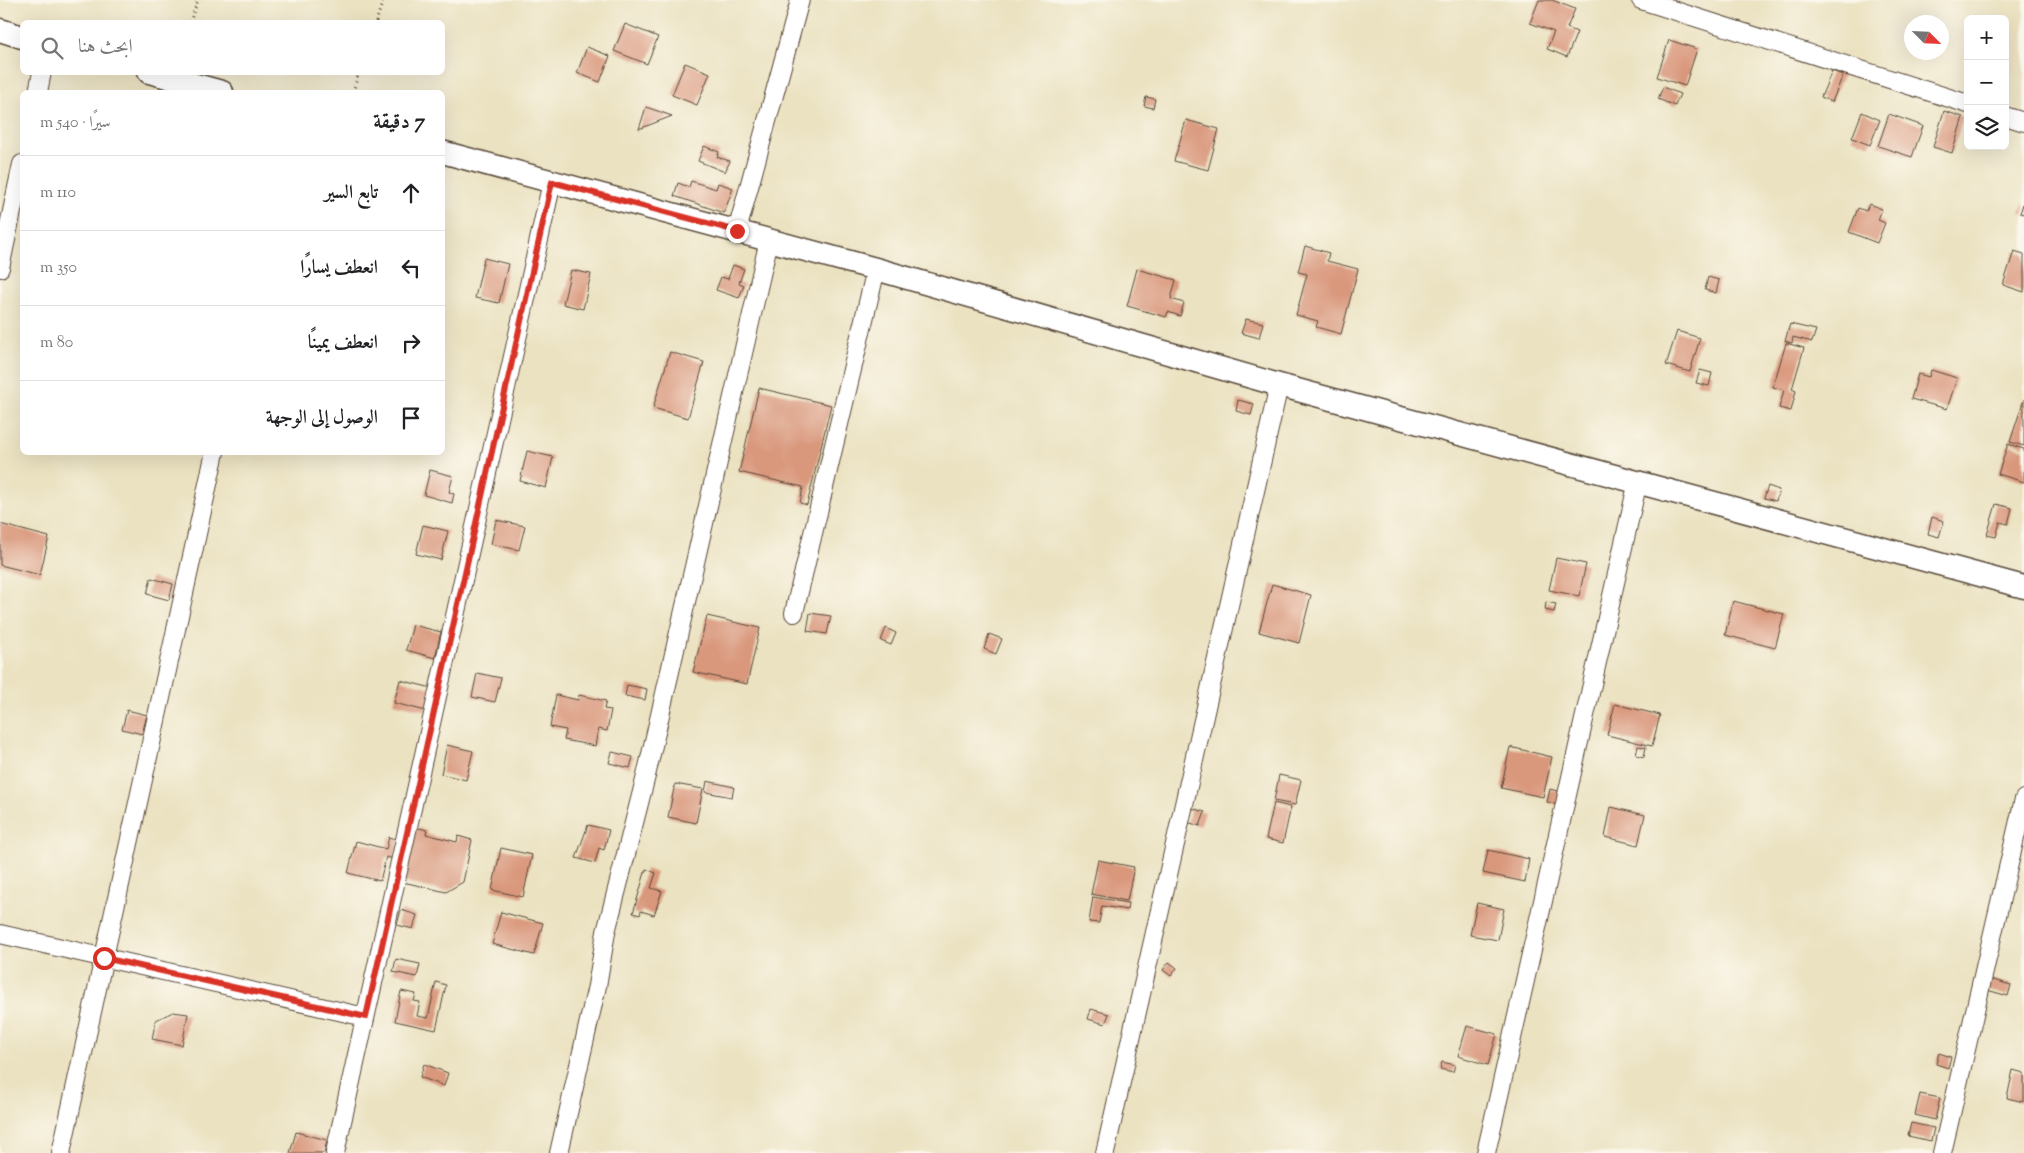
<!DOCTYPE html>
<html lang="ar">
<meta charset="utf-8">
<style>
body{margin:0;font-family:"Sorts Mill Goudy",Amiri,serif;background:#f2f2f2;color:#202124;direction:rtl}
.controls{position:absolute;right:15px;top:15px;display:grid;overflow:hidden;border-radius:8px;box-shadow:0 5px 20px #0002}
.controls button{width:45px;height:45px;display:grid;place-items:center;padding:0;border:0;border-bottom:1px solid #e0e0e0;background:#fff;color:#202124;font:25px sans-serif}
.compass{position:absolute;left:1904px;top:15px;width:45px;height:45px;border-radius:50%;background:#fff;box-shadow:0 5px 20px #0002;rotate:114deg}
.stop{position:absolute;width:15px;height:15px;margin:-11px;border:4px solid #d93025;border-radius:50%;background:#fff}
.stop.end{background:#d93025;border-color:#fff;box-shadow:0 1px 5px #0008}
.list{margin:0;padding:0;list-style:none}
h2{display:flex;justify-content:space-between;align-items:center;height:65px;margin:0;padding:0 20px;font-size:21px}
h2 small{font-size:16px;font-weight:400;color:#757577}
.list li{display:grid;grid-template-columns:32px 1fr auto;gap:15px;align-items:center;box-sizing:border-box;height:75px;padding:0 20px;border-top:1px solid #e0e0e0}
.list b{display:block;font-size:19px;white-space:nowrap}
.list em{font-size:16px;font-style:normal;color:#757577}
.icon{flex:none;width:28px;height:28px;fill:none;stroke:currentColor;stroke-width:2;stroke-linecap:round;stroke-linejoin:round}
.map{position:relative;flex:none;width:2024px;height:1153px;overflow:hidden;direction:ltr}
.search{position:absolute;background:#fff;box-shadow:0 5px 20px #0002;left:20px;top:20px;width:425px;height:55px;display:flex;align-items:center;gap:12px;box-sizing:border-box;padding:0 18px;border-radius:8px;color:#757577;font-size:19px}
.panel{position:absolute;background:#fff;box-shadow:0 5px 20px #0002;left:20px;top:90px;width:425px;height:365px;border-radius:8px;direction:rtl}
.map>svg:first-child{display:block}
.building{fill:#d9977c}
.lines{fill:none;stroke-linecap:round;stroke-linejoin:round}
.minor-casing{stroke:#554636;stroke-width:20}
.tertiary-casing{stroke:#554636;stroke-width:25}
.path{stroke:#554636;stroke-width:3;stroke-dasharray:1 4;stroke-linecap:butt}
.minor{stroke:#fff;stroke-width:18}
.tertiary{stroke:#fff;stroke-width:22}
.route{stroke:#d93025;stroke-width:6}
</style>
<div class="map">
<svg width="2024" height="1153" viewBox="0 0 2024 1153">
<rect width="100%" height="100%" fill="#fbf7ec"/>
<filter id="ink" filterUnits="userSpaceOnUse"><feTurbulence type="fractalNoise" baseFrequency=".02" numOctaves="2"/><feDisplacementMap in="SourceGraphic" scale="10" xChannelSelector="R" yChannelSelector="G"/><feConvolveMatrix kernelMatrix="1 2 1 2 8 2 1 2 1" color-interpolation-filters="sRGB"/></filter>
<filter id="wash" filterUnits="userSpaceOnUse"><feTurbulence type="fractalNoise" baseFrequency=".0096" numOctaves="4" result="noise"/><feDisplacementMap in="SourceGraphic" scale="20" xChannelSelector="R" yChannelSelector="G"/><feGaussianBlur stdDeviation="1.12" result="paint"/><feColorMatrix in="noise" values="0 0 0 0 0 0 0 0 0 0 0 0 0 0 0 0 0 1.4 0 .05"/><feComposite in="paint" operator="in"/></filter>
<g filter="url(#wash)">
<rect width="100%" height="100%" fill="#ebe2c1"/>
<g id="blocks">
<g class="building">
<path d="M1539,0H1552L1575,9L1567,28L1577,32L1567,57L1547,49L1554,32L1530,23Z"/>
<path d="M625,24L658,37L647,64L614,51Z"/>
<path d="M1669,40L1697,49L1685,86L1657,77Z"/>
<path d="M587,47L610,56L600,82L577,73Z"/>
<path d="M685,63L710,73L697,105L672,95Z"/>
<path d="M1832,71L1843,75L1832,102L1821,97Z"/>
<path d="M1663,87L1680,94L1675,106L1658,99Z"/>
<path d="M1146,97L1155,99L1153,108L1144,106Z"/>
<path d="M646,107L672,116L639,129Z"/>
<path d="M1944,111L1963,117L1952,153L1933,147Z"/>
<path d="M1862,112L1880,120L1870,145L1852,138Z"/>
<path d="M1889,114L1923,126L1912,157L1878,146Z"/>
<path d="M1186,120L1219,129L1208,170L1174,161Z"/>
<path d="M704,146L719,152L717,157L730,161L725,172L698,161Z"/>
<path d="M691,181L716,189L718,183L733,188L724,213L674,196L678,183L689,187Z"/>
<path d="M2024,201V214L2020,213Z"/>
<path d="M1869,204L1882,209L1878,220L1885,223L1877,243L1849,232L1858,208L1866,211Z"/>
<path d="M1305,246L1329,253L1327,261L1358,269L1341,334L1316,327L1318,321L1296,315L1307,274L1298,272Z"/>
<path d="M2014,251L2024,254V292L2003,285Z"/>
<path d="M484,258L508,264L499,303L475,298Z"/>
<path d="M733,265L744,269L739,283L744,285L739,298L716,290L721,277L728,279Z"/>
<path d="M1137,269L1176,280L1171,299L1184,303L1180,316L1168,312L1166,317L1127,306Z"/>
<path d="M571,270L591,274L583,309L563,304Z"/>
<path d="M1708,277L1719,280L1716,293L1705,290Z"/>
<path d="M1246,319L1263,323L1259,338L1241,333Z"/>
<path d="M1790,324L1816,330L1812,342L1793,337L1792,343L1785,341Z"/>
<path d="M1677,331L1700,338L1690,372L1666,365Z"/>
<path d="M1786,343L1804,348L1792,389L1796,391L1791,411L1779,408L1784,390L1773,387Z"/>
<path d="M670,352L704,362L688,418L653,408Z"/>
<path d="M1700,370L1712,373L1709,386L1696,383Z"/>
<path d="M1931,370L1957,378L1947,409L1911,399L1918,374L1929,377Z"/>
<path d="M759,388L831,405L807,505L800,503L803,487L739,472Z"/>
<path d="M2024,399V446L2010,442Z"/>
<path d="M1238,400L1254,404L1251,415L1236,411Z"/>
<path d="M2008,444L2024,449V482L1998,474Z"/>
<path d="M527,451L553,457L546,488L520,481Z"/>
<path d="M430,470L453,476L449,492L454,494L452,503L424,495Z"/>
<path d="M1768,486L1779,490L1776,501L1764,498Z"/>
<path d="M1996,504L2012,508L2008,524L2000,522L1996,537L1987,535Z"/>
<path d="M1932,517L1944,521L1939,537L1928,534Z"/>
<path d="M496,520L525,526L519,550L491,544Z"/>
<path d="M0,524L49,537L40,575L0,565Z"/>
<path d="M423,525L448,531L441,560L416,554Z"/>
<path d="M1556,558L1586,564L1579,596L1549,590Z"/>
<path d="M151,578L173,584L169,600L147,594Z"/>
<path d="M1272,584L1311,595L1299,643L1259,632Z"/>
<path d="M1733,601L1784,614L1775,648L1725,635Z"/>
<path d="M1546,602L1556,604L1554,612L1545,610Z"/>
<path d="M810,613L831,616L827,634L807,631Z"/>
<path d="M707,616L760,628L747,684L693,672Z"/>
<path d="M413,625L441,632L435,658L406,650Z"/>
<path d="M886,628L896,633L891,645L881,641Z"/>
<path d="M989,634L1002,639L996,654L984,649Z"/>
<path d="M477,673L501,678L495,702L472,697Z"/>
<path d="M400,680L432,688L426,711L394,703Z"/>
<path d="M627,685L647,689L645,700L625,696Z"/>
<path d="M556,695L578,700L579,695L606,701L604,709L611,710L607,731L598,729L595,746L564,740L566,730L550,727Z"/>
<path d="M1615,704L1660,715L1652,746L1607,735Z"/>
<path d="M127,710L147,715L142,734L122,729Z"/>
<path d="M447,745L473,751L466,780L441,774Z"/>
<path d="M1638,746L1646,747L1644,757L1636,755Z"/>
<path d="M1510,747L1552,757L1543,797L1501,788Z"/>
<path d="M612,752L633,757L630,768L609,763Z"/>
<path d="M1279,775L1301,780L1295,805L1274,801Z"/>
<path d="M707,781L734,787L732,797L705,792Z"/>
<path d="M675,784L703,789L696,823L668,817Z"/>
<path d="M1550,789L1564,793L1561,806L1547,802Z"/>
<path d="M1274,803L1291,807L1283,843L1266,839Z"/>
<path d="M1611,807L1645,815L1638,845L1605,837Z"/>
<path d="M1191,808L1205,812L1200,826L1187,822Z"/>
<path d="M588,825L609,830L604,850L599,848L595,863L576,858Z"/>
<path d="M415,827L427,830L426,834L457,842L458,836L472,840L463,882L446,892L403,882Z"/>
<path d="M389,837L399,840L394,859L386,857L380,881L348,873L356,841L386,849Z"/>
<path d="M501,848L532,855L523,897L492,890Z"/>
<path d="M1488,850L1529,859L1525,882L1483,873Z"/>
<path d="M1098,860L1134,867L1127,901L1091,894Z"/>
<path d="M646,869L656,873L651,888L662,891L654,915L641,911L640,915L633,913Z"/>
<path d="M1093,897L1128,903L1127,910L1102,906L1099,923L1089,922Z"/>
<path d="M1477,903L1504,909L1498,940L1470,935Z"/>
<path d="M401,910L417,915L413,929L397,925Z"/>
<path d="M501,912L543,923L534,955L492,944Z"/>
<path d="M396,959L420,964L417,977L393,972Z"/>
<path d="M1169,962L1177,968L1171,976L1163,970Z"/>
<path d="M1990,979L2011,985L2008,996L1987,990Z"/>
<path d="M436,982L446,985L436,1030L395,1021L401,991L416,994L414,1001L420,1002L417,1016L428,1018Z"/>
<path d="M1091,1009L1109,1014L1105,1024L1088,1019Z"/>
<path d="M173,1012L188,1014L182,1045L152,1039L156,1020Z"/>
<path d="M1467,1026L1497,1034L1488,1065L1458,1056Z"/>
<path d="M1939,1053L1951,1057L1948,1068L1936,1064Z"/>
<path d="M1442,1062L1455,1065L1453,1072L1440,1069Z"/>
<path d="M424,1064L448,1073L444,1086L420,1077Z"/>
<path d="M2013,1070L2024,1073V1102L2007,1098Z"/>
<path d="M1920,1094L1940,1098L1935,1120L1915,1115Z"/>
<path d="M1911,1123L1934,1128L1931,1141L1908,1136Z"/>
<path d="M296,1132L327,1140L324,1153H290Z"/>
</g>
</g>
</g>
<g filter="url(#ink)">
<use href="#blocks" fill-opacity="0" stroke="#554636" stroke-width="1"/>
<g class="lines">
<g class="minor-casing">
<g id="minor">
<path d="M1641,0L1968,104"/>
<path d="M38,92L42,72"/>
<path d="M2005,116L2024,122"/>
<path d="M737,231L800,0"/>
<path d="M0,268L22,164"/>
<path d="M794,613L876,269"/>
<path d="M0,934L365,1017"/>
<path d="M61,1153L215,452"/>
<path d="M335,1153L552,182"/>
<path d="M559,1153L597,986L606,932L646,776L769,240"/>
<path d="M1105,1153L1279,385"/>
<path d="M1486,1153L1638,481"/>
<path d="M1942,1153L2024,799"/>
</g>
</g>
<g class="tertiary-casing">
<g id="tertiary">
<path d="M0,30L22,37"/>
<path d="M149,72L222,92"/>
<path d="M442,152L876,269L1279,385L2024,587"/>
</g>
</g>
<g class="path">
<path d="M190,22L198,0"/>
<path d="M376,22L383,0"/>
<path d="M353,92L359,72"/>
</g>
<use href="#minor" class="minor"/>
<use href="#tertiary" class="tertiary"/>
</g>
</g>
<g class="lines" filter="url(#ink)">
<path class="route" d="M104,958L366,1017L552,182L737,231"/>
</g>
</svg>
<div class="controls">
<button>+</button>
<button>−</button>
<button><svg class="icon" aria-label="layers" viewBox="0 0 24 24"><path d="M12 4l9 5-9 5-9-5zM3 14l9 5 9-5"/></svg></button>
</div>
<svg class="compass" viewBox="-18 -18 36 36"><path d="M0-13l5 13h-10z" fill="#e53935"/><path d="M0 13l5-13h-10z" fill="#757577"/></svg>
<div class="stop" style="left:104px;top:958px"></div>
<div class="stop end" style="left:737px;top:231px"></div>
<div class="search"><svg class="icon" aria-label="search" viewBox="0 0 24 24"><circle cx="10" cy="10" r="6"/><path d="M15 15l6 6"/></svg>ابحث هنا</div>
<section class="panel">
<h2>7 دقيقة<small>سيرًا · 540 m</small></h2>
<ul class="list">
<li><svg class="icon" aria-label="ahead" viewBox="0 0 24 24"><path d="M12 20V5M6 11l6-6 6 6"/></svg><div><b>تابع السير</b></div><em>110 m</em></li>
<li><svg class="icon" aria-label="left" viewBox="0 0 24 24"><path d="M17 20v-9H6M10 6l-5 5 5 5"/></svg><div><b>انعطف يسارًا</b></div><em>350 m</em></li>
<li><svg class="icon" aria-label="right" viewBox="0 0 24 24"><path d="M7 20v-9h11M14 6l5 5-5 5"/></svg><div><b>انعطف يمينًا</b></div><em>80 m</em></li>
<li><svg class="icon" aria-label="arrive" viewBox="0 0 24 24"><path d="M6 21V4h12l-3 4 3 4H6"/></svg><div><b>الوصول إلى الوجهة</b></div></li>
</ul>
</section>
</div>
